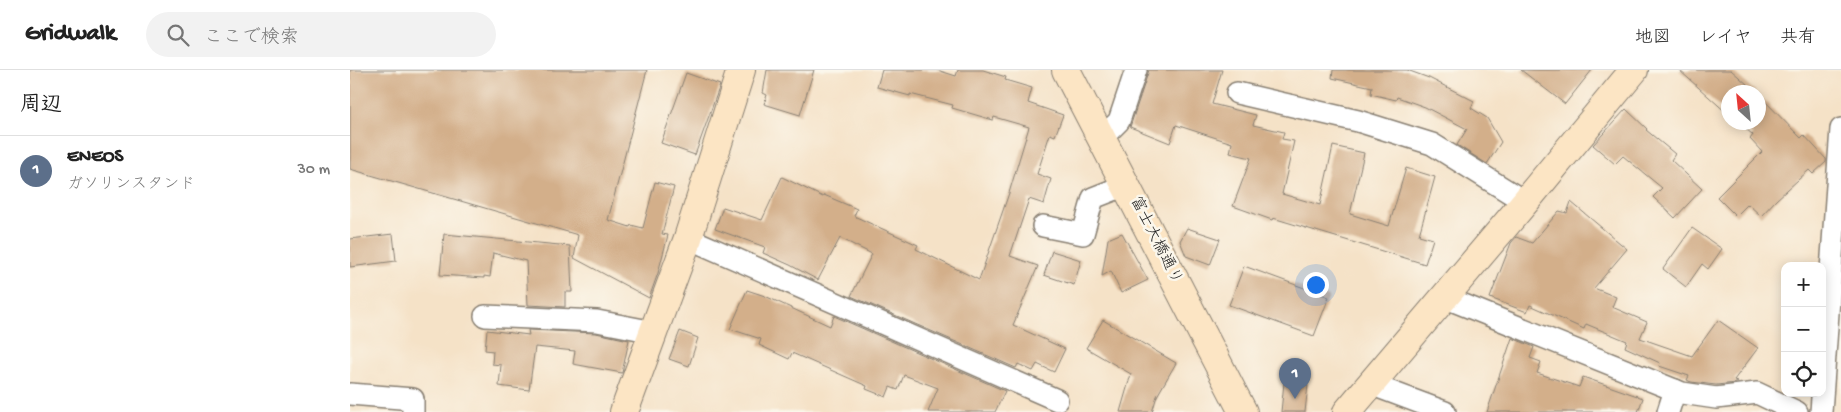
<!DOCTYPE html>
<html lang="ja">
<meta charset="utf-8">
<style>
body{margin:0;font-family:"Gochi Hand","Klee One",sans-serif;background:#f2f2f2;color:#222}
.controls{position:absolute;right:15px;bottom:15px;display:grid;overflow:hidden;border-radius:10px;box-shadow:0 2px 12px #0003}
.controls button{width:45px;height:45px;display:grid;place-items:center;padding:0;border:0;border-bottom:1px solid #e0e0e0;background:#fff;color:#222;font:25px sans-serif}
.compass{position:absolute;left:1371px;top:15px;width:45px;height:45px;border-radius:50%;background:#fff;box-shadow:0 2px 12px #0003;rotate:333deg}
.you{position:absolute;left:965px;top:214px;width:18px;height:18px;margin:-12px;border:4px solid #fff;border-radius:50%;background:#1a73e8;box-shadow:0 0 0 8px #1a73e833}
.badge{display:grid;place-items:center;width:32px;height:32px;border-radius:50%;background:#111827;color:#fff;font-size:16px;font-weight:700}
.pin{position:absolute;translate:-50% -41px;filter:drop-shadow(0 1px 2px #0008)}
.pin::after{content:'';position:absolute;top:26px;width:18px;height:15px;background:inherit;clip-path:polygon(0 0,100% 0,50% 100%)}
.list{margin:0;padding:0;list-style:none}
h2{display:flex;justify-content:space-between;align-items:center;height:65px;margin:0;padding:0 20px;font-size:21px}
h2 small{font-size:16px;font-weight:400;color:#767676}
.list li{display:grid;grid-template-columns:32px 1fr auto;gap:15px;align-items:center;box-sizing:border-box;height:70px;padding:0 20px;border-top:1px solid #e0e0e0}
.list b{display:block;font-size:19px;white-space:nowrap}
.list p{margin:0;font-size:16px;white-space:nowrap;color:#767676}
.list em{font-size:16px;font-style:normal;color:#767676}
.icon{flex:none;width:28px;height:28px;fill:none;stroke:currentColor;stroke-width:2;stroke-linecap:round;stroke-linejoin:round}
.map{position:relative;flex:none;width:1491px;height:342px;overflow:hidden}
header{display:flex;align-items:center;gap:30px;box-sizing:border-box;height:70px;padding:0 25px;background:#fff;border-bottom:1px solid #e0e0e0}
header strong{font-size:24px}
nav{display:flex;gap:28px;margin-inline-start:auto;font-size:18px}
.search{width:350px;height:45px;background:#f2f2f2;display:flex;align-items:center;gap:12px;box-sizing:border-box;padding:0 18px;border-radius:28px;color:#767676;font-size:19px}
main{display:flex}
aside{flex:1;background:#fff}
.map>svg:first-child{display:block}
.building{fill:#d3af8a}
.lines{fill:none;stroke-linecap:round;stroke-linejoin:round}
.street-casing{stroke:#887f72;stroke-width:24}
.secondary-casing{stroke:#887f72;stroke-width:30}
.street{stroke:#fff;stroke-width:21}
.secondary{stroke:#fce5c4;stroke-width:28}
.labels{text-anchor:middle;dominant-baseline:central;stroke-width:5;stroke-linejoin:round;paint-order:stroke}
.street-label{font-size:16px;fill:#1c1c1c;stroke:#fbf7ec}
</style>
<header>
<strong>Gridwalk</strong>
<div class="search"><svg class="icon" aria-label="search" viewBox="0 0 24 24"><circle cx="10" cy="10" r="6"/><path d="M15 15l6 6"/></svg>ここで検索</div>
<nav><a>地図</a><a>レイヤ</a><a>共有</a></nav>
</header>
<main>
<aside>
<h2>周辺<small></small></h2>
<ul class="list">
<li><span class="badge" style="background:#5c6f8a">1</span><div><b>ENEOS</b><p>ガソリンスタンド</p></div><em>30 m</em></li>
</ul>
</aside>
<div class="map">
<svg width="1491" height="342" viewBox="0 0 1491 342">
<rect width="100%" height="100%" fill="#fbf7ec"/>
<filter id="ink" filterUnits="userSpaceOnUse"><feTurbulence type="fractalNoise" baseFrequency=".02" numOctaves="2"/><feDisplacementMap in="SourceGraphic" scale="10" xChannelSelector="R" yChannelSelector="G"/><feConvolveMatrix kernelMatrix="1 2 1 2 8 2 1 2 1" color-interpolation-filters="sRGB"/></filter>
<filter id="wash" filterUnits="userSpaceOnUse"><feTurbulence type="fractalNoise" baseFrequency=".0096" numOctaves="4" result="noise"/><feDisplacementMap in="SourceGraphic" scale="20" xChannelSelector="R" yChannelSelector="G"/><feGaussianBlur stdDeviation="1.12" result="paint"/><feColorMatrix in="noise" values="0 0 0 0 0 0 0 0 0 0 0 0 0 0 0 0 0 1.4 0 .05"/><feComposite in="paint" operator="in"/></filter>
<g filter="url(#wash)">
<rect width="100%" height="100%" fill="#f5e2c7"/>
<g id="blocks">
<g class="building">
<path d="M0,0H297L258,150L280,157L281,155L293,158L305,112L324,117L312,164L318,165L308,203L299,228L224,188L228,165L0,99Z"/>
<path d="M417,0H464L450,45L414,34L417,25L413,23Z"/>
<path d="M532,0H587L606,6L608,0H633L656,7L655,10L682,18L678,33L713,45L705,66L700,64L687,104L701,109L694,134L679,129L660,186L688,196L663,255L715,279L704,302L687,294L683,301L668,294L666,298L501,226L522,184L490,168L468,210L440,195L413,183L415,177L365,159L373,137L412,150L432,107L473,127L474,125L507,139L504,146L568,175L566,179L629,210L659,123L679,57L644,47L643,50L602,38L603,35L560,24V26L527,17Z"/>
<path d="M799,0H872L862,34L906,45L903,55L934,62L932,69L944,71L932,124L970,135L983,76L1014,83L1000,144L1039,156L1056,98L1085,107L1069,165L1083,169L1075,194L923,148L922,150L883,136L901,88L880,83L882,73L826,55L820,73L780,57Z"/>
<path d="M983,0H1057L1079,8L1124,31L1121,38L1137,48L1151,72L1137,94L1107,75L1117,59L1075,37L1047,27L1046,30L1021,24L1022,17L982,8Z"/>
<path d="M1171,0H1242L1215,34Z"/>
<path d="M1329,0H1381L1406,22H1378V44Z"/>
<path d="M336,3L370,15L345,85L311,73Z"/>
<path d="M1408,24L1451,68L1454,65L1476,89V92L1463,104L1459,100L1426,130L1411,146L1398,134L1386,146L1367,127L1412,82L1400,69L1403,65L1388,52H1408Z"/>
<path d="M1276,39L1297,59L1296,60L1325,84L1321,90L1352,119L1325,148L1303,127L1312,118L1273,86L1265,94L1243,75Z"/>
<path d="M1221,132L1277,179L1244,218L1266,227L1262,237L1297,252L1290,268L1342,286L1368,250L1408,278L1384,310L1387,311L1386,313L1366,315L1341,312L1337,310L1339,306L1309,296L1310,293L1275,277L1277,271L1236,254L1234,259L1180,235L1177,242L1140,228L1161,173L1166,167L1182,173L1209,141L1217,143Z"/>
<path d="M837,158L870,169L860,195L836,186L830,171Z"/>
<path d="M1342,158L1372,179L1358,199L1352,194L1336,217L1313,199Z"/>
<path d="M772,163L798,210L771,223L761,201L752,206L758,169Z"/>
<path d="M43,164L46,191L0,197V169Z"/>
<path d="M94,164L220,176L222,222H215V237L178,235L176,191L143,183L140,207L134,206V208L90,205Z"/>
<path d="M702,181L731,190L724,215L694,205Z"/>
<path d="M894,196L979,227L964,266L879,235Z"/>
<path d="M397,220L415,226L480,256L484,246L655,321L645,342H578L588,318L554,305L548,320L540,317L536,327L516,319L517,316L442,283L439,289L409,275L411,269L380,259Z"/>
<path d="M753,250L826,293L807,326L802,342H770L781,304L736,278Z"/>
<path d="M137,260L179,265L178,260L246,263L279,270L272,303L223,294L225,281L185,277L179,320L149,316L151,295L142,294L143,281L135,280Z"/>
<path d="M330,261L348,268L339,296L319,289Z"/>
<path d="M1162,268L1184,277L1180,288L1191,292L1187,303L1229,317L1233,307L1293,328L1288,342H1137Z"/>
<path d="M934,313L958,315L955,342H931Z"/>
</g>
</g>
</g>
<g filter="url(#ink)">
<use href="#blocks" fill-opacity="0" stroke="#887f72" stroke-width="1"/>
<g class="lines">
<g class="street-casing">
<g id="street">
<path d="M887,23L1008,51L1082,74L1175,132"/>
<path d="M751,69L769,51L786,0"/>
<path d="M693,156L733,164L743,128L776,115"/>
<path d="M338,168L707,330"/>
<path d="M1094,227L1332,323L1366,328L1407,323L1447,342"/>
<path d="M135,246L247,251L304,262"/>
<path d="M1020,314L1095,342"/>
<path d="M0,324L63,329V342"/>
<path d="M1318,342L1325,320"/>
<path d="M1471,342L1491,59"/>
</g>
</g>
<g class="secondary-casing">
<g id="secondary">
<path d="M716,0L893,342"/>
<path d="M274,342L338,168L391,0"/>
<path d="M997,342L1175,132L1284,0"/>
</g>
</g>
<use href="#street" class="street"/>
<use href="#secondary" class="secondary"/>
</g>
</g>
<g class="labels">
<g class="street-label">
<text transform="translate(805 171) rotate(63)">富士大橋通り</text>
</g>
</g>
</svg>
<div class="controls">
<button>+</button>
<button>−</button>
<button><svg class="icon" aria-label="locate" viewBox="0 0 24 24"><circle cx="12" cy="12" r="6"/><path d="M12 2v4M12 18v4M2 12h4M18 12h4"/></svg></button>
</div>
<svg class="compass" viewBox="-18 -18 36 36"><path d="M0-13l5 13h-10z" fill="#e53935"/><path d="M0 13l5-13h-10z" fill="#767676"/></svg>
<div class="you"></div>
<div class="pin badge" style="left:945px;top:329px;background:#5c6f8a">1</div>
</div>
</main>
